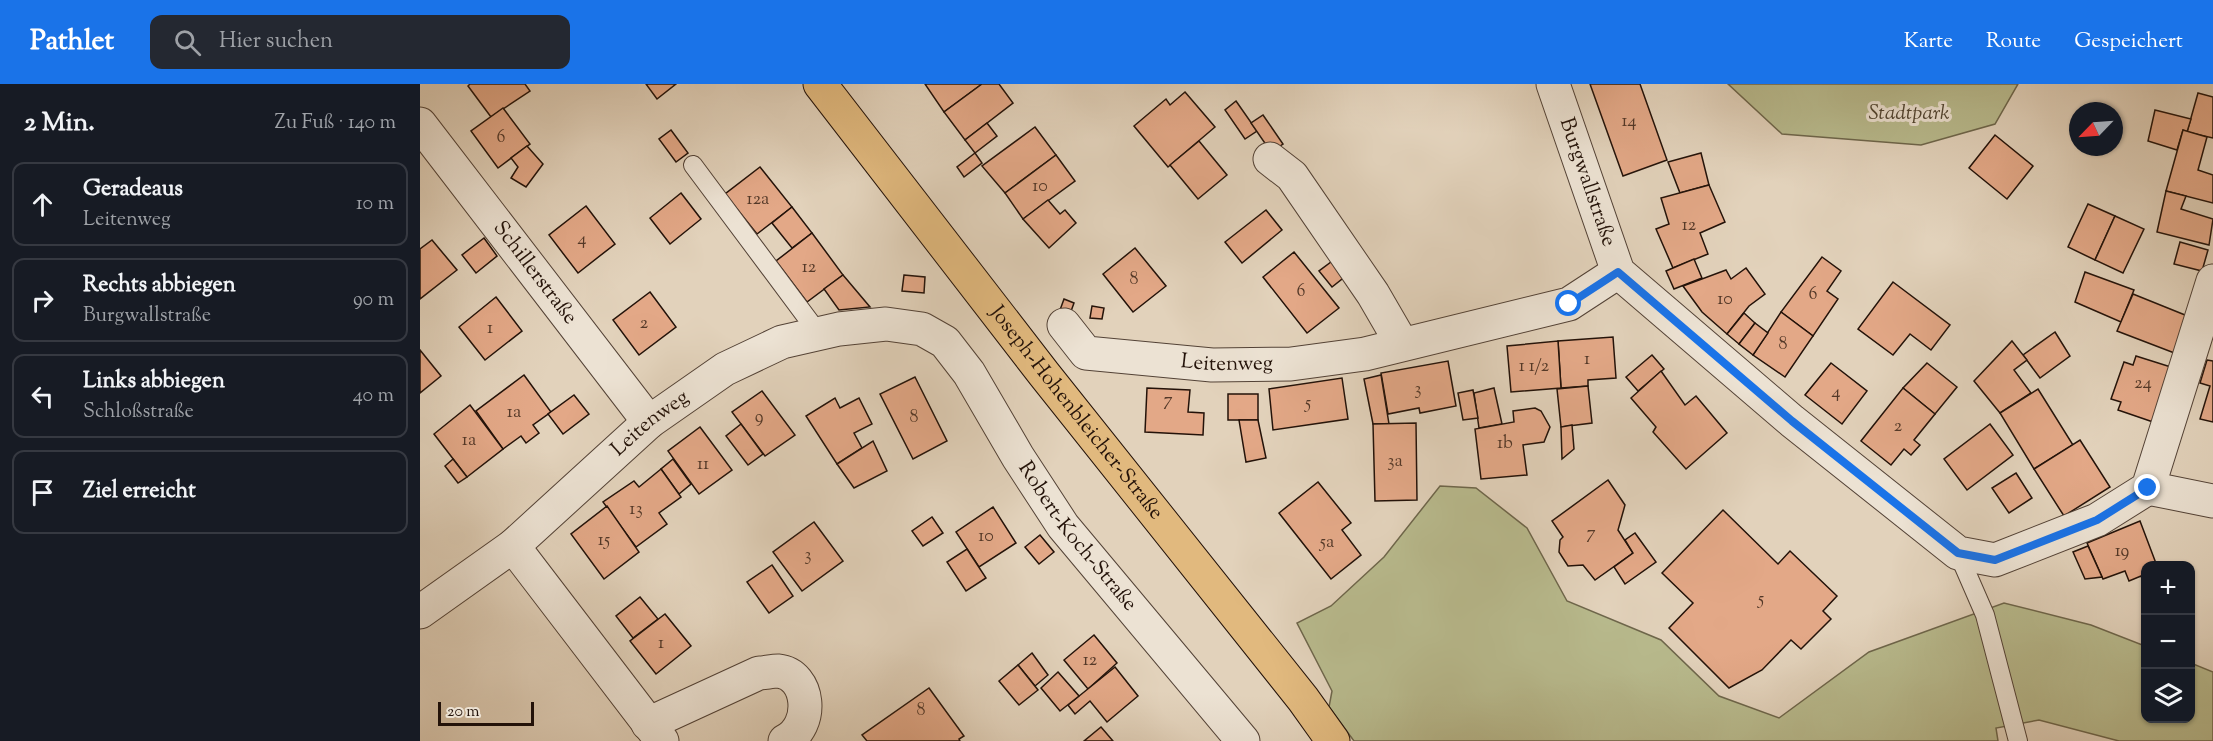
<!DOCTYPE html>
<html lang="de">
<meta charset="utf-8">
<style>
body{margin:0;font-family:"Sorts Mill Goudy",serif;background:#242831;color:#f1f3f6}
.controls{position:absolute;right:18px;bottom:18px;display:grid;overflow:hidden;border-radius:12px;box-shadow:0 2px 4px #0004}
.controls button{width:54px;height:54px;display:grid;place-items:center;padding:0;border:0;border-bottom:2px solid #363941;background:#171b24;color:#f1f3f6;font:30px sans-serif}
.compass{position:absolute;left:1649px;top:18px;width:54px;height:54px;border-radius:50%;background:#171b24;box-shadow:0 2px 4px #0004;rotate:245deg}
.scale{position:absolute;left:18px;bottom:15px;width:96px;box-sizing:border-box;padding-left:6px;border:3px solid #231209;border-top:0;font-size:16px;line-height:21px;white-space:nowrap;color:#231209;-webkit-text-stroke:4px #ece2d3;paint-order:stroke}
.stop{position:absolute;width:18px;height:18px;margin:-14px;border:4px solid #1a73e8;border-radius:50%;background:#fff}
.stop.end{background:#1a73e8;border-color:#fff;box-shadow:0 2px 6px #0008}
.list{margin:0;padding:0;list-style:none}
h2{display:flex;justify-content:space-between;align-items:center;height:78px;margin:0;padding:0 24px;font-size:26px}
h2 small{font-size:20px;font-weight:400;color:#9ea1a6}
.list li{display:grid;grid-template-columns:39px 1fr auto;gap:18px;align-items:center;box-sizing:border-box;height:84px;margin:0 12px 12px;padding:0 12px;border:2px solid #363941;border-radius:12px}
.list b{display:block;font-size:22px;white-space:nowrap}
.list p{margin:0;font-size:20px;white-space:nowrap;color:#9ea1a6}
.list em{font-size:20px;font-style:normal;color:#9ea1a6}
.icon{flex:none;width:33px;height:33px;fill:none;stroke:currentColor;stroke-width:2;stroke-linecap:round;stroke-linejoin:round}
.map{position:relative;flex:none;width:1793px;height:657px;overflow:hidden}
header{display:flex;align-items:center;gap:36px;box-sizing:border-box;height:84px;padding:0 30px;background:#1a73e8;color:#fff}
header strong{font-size:28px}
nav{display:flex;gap:33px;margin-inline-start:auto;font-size:21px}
.search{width:420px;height:54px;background:#242831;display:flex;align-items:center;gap:15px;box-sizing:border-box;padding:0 21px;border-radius:12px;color:#9ea1a6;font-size:22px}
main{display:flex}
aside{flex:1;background:#171b24}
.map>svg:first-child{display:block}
.green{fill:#b8ba8d;stroke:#6e664b;stroke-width:1.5}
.building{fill:#e3a887;stroke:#231209;stroke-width:1.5}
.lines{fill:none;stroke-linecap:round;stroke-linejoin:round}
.lane-casing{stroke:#534236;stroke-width:20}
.street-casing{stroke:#534236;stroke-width:35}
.primary-casing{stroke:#231209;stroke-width:35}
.lane{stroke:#ece2d3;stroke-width:18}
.street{stroke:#ece2d3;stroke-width:33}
.primary{stroke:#e1b97e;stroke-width:33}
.route{stroke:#1a73e8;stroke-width:8}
.labels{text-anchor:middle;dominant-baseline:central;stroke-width:6;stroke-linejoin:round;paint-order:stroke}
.number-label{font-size:18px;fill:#533828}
.park-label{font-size:21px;font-style:italic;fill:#504431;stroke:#ece2d3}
.street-label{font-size:21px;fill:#231209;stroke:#ece2d3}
</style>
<header>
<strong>Pathlet</strong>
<div class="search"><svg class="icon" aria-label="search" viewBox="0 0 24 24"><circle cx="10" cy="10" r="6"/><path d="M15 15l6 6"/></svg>Hier suchen</div>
<nav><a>Karte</a><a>Route</a><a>Gespeichert</a></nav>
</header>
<main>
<aside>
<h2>2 Min.<small>Zu Fuß · 140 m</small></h2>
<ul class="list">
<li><svg class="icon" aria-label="ahead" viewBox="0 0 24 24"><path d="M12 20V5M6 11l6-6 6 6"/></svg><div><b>Geradeaus</b><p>Leitenweg</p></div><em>10 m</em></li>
<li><svg class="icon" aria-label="right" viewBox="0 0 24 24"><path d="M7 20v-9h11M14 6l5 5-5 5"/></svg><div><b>Rechts abbiegen</b><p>Burgwallstraße</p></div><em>90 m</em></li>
<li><svg class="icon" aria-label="left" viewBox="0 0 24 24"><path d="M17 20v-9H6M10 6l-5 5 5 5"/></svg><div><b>Links abbiegen</b><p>Schloßstraße</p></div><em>40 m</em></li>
<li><svg class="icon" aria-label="arrive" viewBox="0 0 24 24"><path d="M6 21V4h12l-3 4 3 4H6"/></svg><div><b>Ziel erreicht</b></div></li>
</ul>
</aside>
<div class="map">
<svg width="1793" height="657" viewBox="0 0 1793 657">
<rect width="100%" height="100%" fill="#e2d2bb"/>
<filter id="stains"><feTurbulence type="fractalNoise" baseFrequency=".00333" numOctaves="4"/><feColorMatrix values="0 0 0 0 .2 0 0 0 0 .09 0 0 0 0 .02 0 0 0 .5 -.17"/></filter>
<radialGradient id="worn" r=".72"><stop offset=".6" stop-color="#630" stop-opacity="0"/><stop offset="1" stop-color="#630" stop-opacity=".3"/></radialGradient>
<g class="green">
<path d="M1308,0H1598L1575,40L1501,61L1362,50Z"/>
<path d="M1020,402L1056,404L1107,444L1147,517L1241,556L1299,612L1359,634L1449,568L1584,519L1671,541L1725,562L1726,634H1770L1771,579L1793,588V657H1699L1619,636L1576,644L1578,657H934L909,623L912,607L877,539L911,522L964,473Z"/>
</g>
<g class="building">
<path d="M50,0H105L110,7L71,33L48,2Z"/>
<path d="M226,0H256L237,15Z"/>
<path d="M505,0H562L524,28Z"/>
<path d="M562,0H579L593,19L545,56L524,28Z"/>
<path d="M1170,0H1220L1247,76L1203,92Z"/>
<path d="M765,8L795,43L748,83L714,42L746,15L750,21Z"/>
<path d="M1778,9L1793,13V54L1767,48Z"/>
<path d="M816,17L837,47L825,55L805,26Z"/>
<path d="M83,24L110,60L78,84L51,47Z"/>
<path d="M1735,26L1771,35L1767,48L1763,46L1757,66L1728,57Z"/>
<path d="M843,31L863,60L851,68L831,39Z"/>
<path d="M567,39L577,52L555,69L545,56Z"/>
<path d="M615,43L636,71L585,109L562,82Z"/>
<path d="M251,46L268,69L256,78L239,55Z"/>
<path d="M1763,46L1787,53L1778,86L1793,91V119L1746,107Z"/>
<path d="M1575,51L1613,82L1587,115L1549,84Z"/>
<path d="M779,57L807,91L778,115L750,81Z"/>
<path d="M107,62L123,80L106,103L91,94L98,83L91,74Z"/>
<path d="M555,69L562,79L544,93L537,83Z"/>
<path d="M1281,69L1289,101L1260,109L1248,78Z"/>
<path d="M636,71L655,97L603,135L585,109Z"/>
<path d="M340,83L372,123L337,150L305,110Z"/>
<path d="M1289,101L1305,138L1280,149L1288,170L1253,184L1236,145L1249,140L1241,114Z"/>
<path d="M1746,107L1766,112L1761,125L1793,135L1789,161L1737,148Z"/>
<path d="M261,109L281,135L250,160L230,134Z"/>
<path d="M628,116L640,130L645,126L656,139L629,164L603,135Z"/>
<path d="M1668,120L1695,132L1675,176L1648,163Z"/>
<path d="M166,122L195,160L158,189L129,151Z"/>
<path d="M372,123L392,149L372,164L352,139Z"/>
<path d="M846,126L862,146L822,179L805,158Z"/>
<path d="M1695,132L1724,145L1703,189L1675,176Z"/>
<path d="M392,149L423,191L387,218L356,177Z"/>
<path d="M64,154L77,172L56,189L42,171Z"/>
<path d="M12,156L37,186L0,215V165Z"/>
<path d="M1760,158L1788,166L1782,187L1754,180Z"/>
<path d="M715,164L746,202L713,228L683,190Z"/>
<path d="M874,168L919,224L887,249L843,193Z"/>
<path d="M1402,173L1421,187L1407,207L1418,215L1393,252L1361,228Z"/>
<path d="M915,175L927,191L912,203L899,187Z"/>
<path d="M1274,175L1282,194L1254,205L1246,187Z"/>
<path d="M1326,184L1345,210L1329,222L1307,250L1282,228L1263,202L1306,186L1311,195Z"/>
<path d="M1665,188L1714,206L1701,238L1655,218Z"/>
<path d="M423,191L450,223L419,226L404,205Z"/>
<path d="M484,191L505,193L504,209L482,207Z"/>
<path d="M1473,198L1530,241L1511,266L1490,250L1473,271L1438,245Z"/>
<path d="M230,208L256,243L219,271L193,236Z"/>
<path d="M1713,210L1770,233L1757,270L1697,247Z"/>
<path d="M76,213L102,247L65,276L39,243Z"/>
<path d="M644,215L654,219L650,230L640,226Z"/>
<path d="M672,222L684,224L682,235L670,234Z"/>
<path d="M1361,228L1393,252L1365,293L1333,271Z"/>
<path d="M1324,229L1335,239L1319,260L1307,250Z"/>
<path d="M1335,239L1348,249L1333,271L1319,260Z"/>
<path d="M1635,248L1650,272L1620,294L1603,271Z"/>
<path d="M1193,253L1196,294L1168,296V302L1141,304L1138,257Z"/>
<path d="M1138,257L1141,304L1091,308L1087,262Z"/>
<path d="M1592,257L1607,276L1594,286L1611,309L1580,329L1554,297Z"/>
<path d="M0,266L21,292L0,309Z"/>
<path d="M1232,271L1244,285L1218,307L1206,293Z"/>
<path d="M1716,272L1754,284L1736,339L1698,326L1701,318L1691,315L1704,278L1713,281Z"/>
<path d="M1787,276L1793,277V338L1780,335L1790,302L1780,299Z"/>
<path d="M1028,277L1036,322L1000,329L999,324L968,330L961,289Z"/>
<path d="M1411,279L1447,307L1422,340L1385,311Z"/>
<path d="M1507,279L1537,303L1515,330L1483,304Z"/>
<path d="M1241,287L1265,321L1276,312L1307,349L1266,385L1233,348L1236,343L1211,314Z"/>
<path d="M104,291L131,328L113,341L119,349L106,359L101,352L83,365L56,327Z"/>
<path d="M961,291L969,340H953L944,295Z"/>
<path d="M495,293L527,357L493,375L460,310Z"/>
<path d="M922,294L928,335L853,346L849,305Z"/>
<path d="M1168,302L1172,339L1141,343L1137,305Z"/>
<path d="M727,304L770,306L768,328L784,329L783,351L725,348Z"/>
<path d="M1074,304L1082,340L1059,344L1054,309Z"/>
<path d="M1483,304L1515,330L1494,356L1500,361L1491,371L1484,365L1471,381L1441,357Z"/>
<path d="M1618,305L1653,361L1614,385L1580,329Z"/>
<path d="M1053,306L1058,334L1043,336L1038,309Z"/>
<path d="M342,307L375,351L345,372L312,328Z"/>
<rect x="808" y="310" width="30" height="26"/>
<path d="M154,311L169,330L143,350L128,330Z"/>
<path d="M415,314L420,324L439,314L452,340L434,349L442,364L417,380L386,332Z"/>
<path d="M50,321L83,365L47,393L14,350Z"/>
<path d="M1115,324L1121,327L1130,343L1124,358L1103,361L1107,391L1061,395L1055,345L1094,338L1093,327Z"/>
<path d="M819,336H838L846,374L826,378Z"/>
<path d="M996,339L997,416L955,417L953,340Z"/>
<path d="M321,340L343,370L328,381L306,352Z"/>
<path d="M1570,340L1593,371L1547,406L1524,375Z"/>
<path d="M1152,341L1154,365L1142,375L1141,343Z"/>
<path d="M280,343L312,386L279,410L248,367Z"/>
<path d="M1660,356L1690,403L1644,432L1614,385Z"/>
<path d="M453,357L467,387L434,404L417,380Z"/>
<path d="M33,375L47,393L38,399L25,382Z"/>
<path d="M253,375L271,400L259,410L241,385Z"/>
<path d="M241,385L261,413L239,429L247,440L216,463L183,418L214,397L219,403Z"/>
<path d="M1596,389L1612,414L1589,429L1572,404Z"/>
<path d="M1188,396L1205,421L1198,446L1213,469L1175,496L1163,481L1148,482L1139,468L1140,456L1143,453L1132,437Z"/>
<path d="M898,398L931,439L922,446L941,471L911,495L859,429Z"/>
<path d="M187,422L219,468L184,495L151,450Z"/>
<path d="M573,423L596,459L559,483L536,448Z"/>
<path d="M1303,426L1358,480L1370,467L1417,512L1403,527L1411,535L1381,565L1371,556L1342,586L1309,604L1249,544L1273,519L1242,489Z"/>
<path d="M512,433L523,449L503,462L492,447Z"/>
<path d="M1720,437L1737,482H1726V503L1721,492L1709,497L1705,487L1683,495L1667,459Z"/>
<path d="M394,438L423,477L382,507L353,468Z"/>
<path d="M1215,449L1236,478L1205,500L1194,483L1213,469L1205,456Z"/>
<path d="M620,451L634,468L619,480L605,463Z"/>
<path d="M1668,462L1682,493L1665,495L1653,468Z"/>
<path d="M547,465L566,494L546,507L527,478Z"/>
<path d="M352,481L373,512L349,529L327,498Z"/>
<path d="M220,513L238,535L213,554L196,532Z"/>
<path d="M245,530L271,562L236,590L210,557Z"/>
<path d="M674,551L697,579L668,605L644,576Z"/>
<path d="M612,569L628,591L615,602L598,581Z"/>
<path d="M598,581L618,606L599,621L579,597Z"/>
<path d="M695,583L718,612L687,638L670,617L655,630L648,621Z"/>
<path d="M638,588L659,612L640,627L621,604Z"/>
<path d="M509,604L544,652L539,655L540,657H447L442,651Z"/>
<path d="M681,643L693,657H664Z"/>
</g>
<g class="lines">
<g class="lane-casing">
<g id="lane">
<path d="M273,81L399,250"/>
<path d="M1538,469L1565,531L1598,657"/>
</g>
</g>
<g class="street-casing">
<g id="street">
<path id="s1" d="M1133,0L1198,188L1372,337L1538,469L1575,476L1677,436L1728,404L1793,197"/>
<path id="s2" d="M0,40L229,338"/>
<path d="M850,75L872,92L953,210L982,260"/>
<path id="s3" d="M644,241L666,269L792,281L871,280L945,270L1149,220L1198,188"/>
<path d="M1728,404L1793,417"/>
<path d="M93,462L242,657"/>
<path id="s4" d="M0,528L93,462L229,338L305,285L362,258L419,245L466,240L502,245L525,258L549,289L598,373L643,442L823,657"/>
<path d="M228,640L339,589C344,589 352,587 358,587C390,590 395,642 365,657"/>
</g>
</g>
<g class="primary-casing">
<g id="primary">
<path id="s5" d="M400,0L624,290L883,615L913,657"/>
</g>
</g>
<use href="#lane" class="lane"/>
<use href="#street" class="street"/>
<use href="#primary" class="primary"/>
</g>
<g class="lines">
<path class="route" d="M1149,220L1198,188L1372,337L1538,469L1575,476L1677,436L1728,404"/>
</g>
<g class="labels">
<g class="number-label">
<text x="1209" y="38">14</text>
<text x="81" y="54">6</text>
<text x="620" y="103">10</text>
<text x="338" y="116">12a</text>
<text x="1269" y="142">12</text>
<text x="162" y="156">4</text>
<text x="389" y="184">12</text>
<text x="714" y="196">8</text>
<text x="881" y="208">6</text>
<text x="1393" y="211">6</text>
<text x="1305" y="216">10</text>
<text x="224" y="240">2</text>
<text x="70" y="245">1</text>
<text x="1363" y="261">8</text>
<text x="1167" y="276">1</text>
<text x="1114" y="283">1 1/2</text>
<text x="1723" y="300">24</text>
<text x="998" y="306">3</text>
<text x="1416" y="309">4</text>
<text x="748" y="317">7</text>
<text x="888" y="320">5</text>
<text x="94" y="329">1a</text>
<text x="339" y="334">9</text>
<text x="494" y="334">8</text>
<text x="1478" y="343">2</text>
<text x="49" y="357">1a</text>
<text x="1085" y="360">1b</text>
<text x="975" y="378">3a</text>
<text x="283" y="381">11</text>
<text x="216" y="426">13</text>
<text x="1171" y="450">7</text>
<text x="566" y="453">10</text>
<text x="184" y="457">15</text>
<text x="907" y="459">5a</text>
<text x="1702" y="468">19</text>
<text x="388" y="472">3</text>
<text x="1341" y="516">5</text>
<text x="241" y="560">1</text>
<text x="670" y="577">12</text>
<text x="501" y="627">8</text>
</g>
<g class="park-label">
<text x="1489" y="30">Stadtpark</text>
</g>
<g class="street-label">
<text stroke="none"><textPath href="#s1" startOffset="104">Burgwallstraße</textPath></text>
<text stroke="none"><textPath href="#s2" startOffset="188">Schillerstraße</textPath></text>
<text stroke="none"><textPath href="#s3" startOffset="177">Leitenweg</textPath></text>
<text stroke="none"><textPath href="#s5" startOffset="417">Joseph-Hohenbleicher-Straße</textPath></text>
<text stroke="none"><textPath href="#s4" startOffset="298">Leitenweg</textPath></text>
<text stroke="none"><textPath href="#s4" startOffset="858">Robert-Koch-Straße</textPath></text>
</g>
</g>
<rect width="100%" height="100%" filter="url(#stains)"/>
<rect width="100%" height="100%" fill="url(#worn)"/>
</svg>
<div class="controls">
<button>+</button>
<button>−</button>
<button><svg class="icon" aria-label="layers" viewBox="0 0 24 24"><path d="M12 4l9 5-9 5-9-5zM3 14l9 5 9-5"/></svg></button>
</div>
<svg class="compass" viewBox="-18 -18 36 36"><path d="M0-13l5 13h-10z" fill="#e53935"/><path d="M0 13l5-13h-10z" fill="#9ea1a6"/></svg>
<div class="scale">20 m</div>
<div class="stop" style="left:1149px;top:220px"></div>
<div class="stop end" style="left:1728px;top:404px"></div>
</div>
</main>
